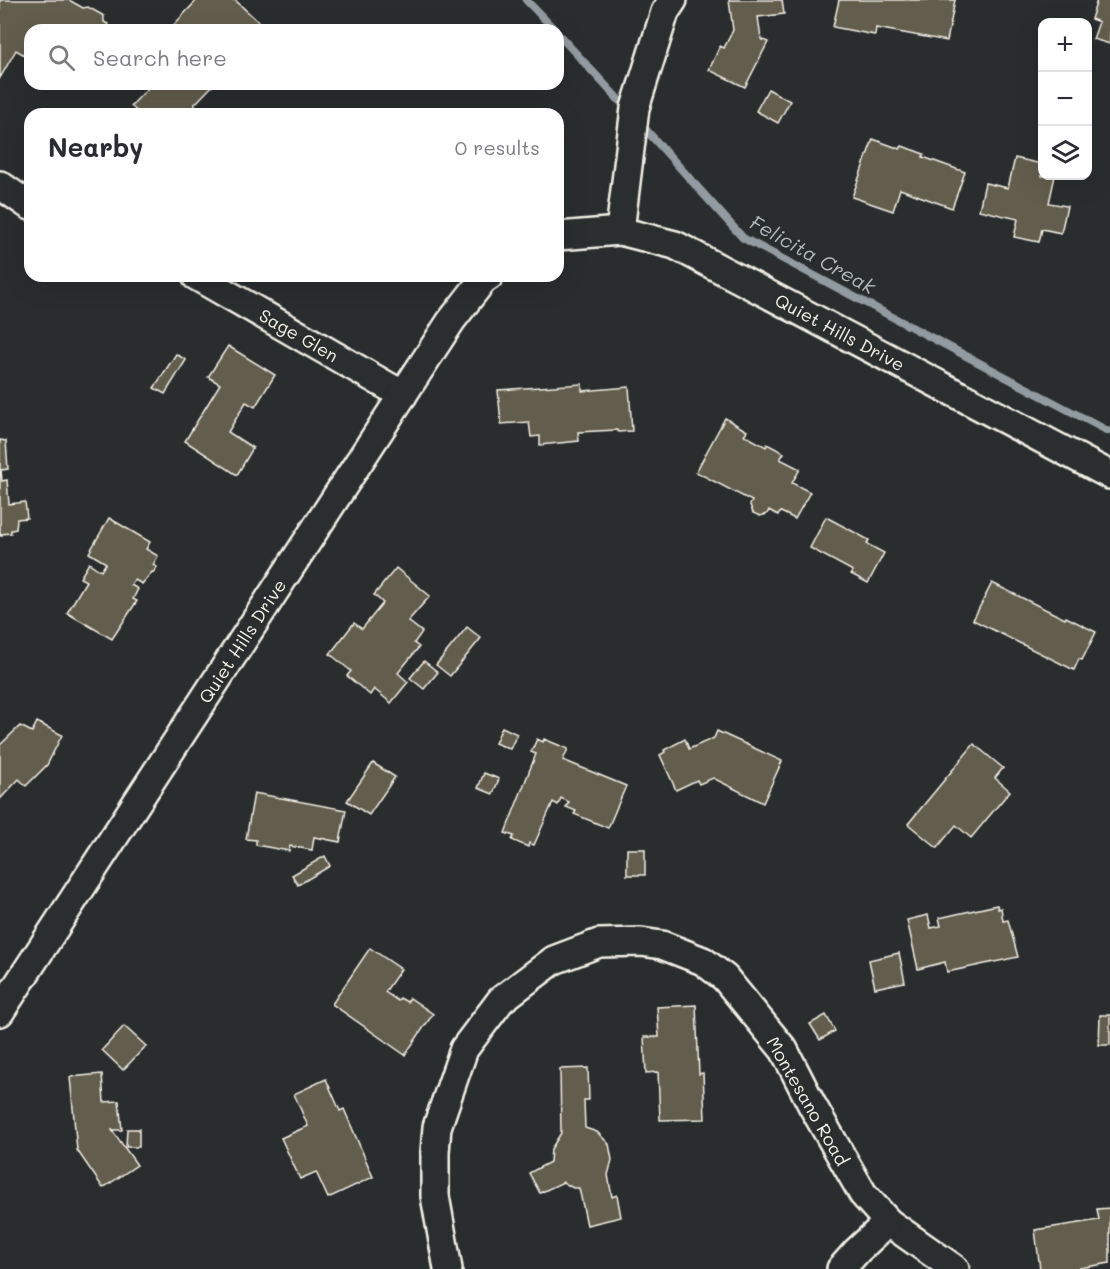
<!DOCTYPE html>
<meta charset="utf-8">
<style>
body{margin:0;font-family:Mali,sans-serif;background:#f7f7f7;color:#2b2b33}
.controls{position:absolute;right:18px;top:18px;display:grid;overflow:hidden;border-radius:12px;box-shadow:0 6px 24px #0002}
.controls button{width:54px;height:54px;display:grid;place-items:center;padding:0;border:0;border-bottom:2px solid #e1e1e2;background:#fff;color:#2b2b33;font:30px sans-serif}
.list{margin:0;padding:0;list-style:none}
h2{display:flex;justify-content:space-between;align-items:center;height:78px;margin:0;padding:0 24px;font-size:26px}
h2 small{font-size:20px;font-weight:400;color:#7c7c81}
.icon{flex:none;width:33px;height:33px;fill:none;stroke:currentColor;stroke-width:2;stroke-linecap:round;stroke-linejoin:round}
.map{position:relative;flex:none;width:1110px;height:1269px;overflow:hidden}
.search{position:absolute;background:#fff;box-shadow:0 6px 24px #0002;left:24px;top:24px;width:540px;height:66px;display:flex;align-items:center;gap:15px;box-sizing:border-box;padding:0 21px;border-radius:18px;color:#7c7c81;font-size:22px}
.panel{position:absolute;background:#fff;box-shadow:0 6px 24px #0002;left:24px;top:108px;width:540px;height:174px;border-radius:18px}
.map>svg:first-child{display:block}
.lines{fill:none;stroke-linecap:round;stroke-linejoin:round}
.stream{stroke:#929ba1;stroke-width:8}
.building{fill:#645d4d;stroke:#f4f1e8;stroke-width:1.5}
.minor-casing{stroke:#f4f1e8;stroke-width:32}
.minor{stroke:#2a2d2e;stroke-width:27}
.labels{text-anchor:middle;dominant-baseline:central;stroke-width:4.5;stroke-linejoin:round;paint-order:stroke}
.street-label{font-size:18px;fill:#f4f1e8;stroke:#2a2d2e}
.water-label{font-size:20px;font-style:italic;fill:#b2b8b9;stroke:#2a2d2e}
</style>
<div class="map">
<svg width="1110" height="1269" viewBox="0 0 1110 1269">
<rect width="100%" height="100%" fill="#2a2d2e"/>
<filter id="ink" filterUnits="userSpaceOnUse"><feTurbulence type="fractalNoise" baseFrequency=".0167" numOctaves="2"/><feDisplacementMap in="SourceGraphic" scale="12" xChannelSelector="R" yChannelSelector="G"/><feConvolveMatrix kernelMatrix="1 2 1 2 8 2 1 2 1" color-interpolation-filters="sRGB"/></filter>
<g filter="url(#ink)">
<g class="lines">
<g class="stream">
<path d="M526,0L555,30"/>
<path d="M558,34L629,111"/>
<path d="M639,122L743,238L1108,431"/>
</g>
</g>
<g class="building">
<path d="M0,0H69L83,8L88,7L104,16V22L108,24L104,30H30V50L26,56L16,50L0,78Z"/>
<path d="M197,0H235L265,28L264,30H169Z"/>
<path d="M729,0H782L784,14L758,17L761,39L768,42L745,87L709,70L720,46L724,48L733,30Z"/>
<path d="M839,0H955L947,41L876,28L875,35L833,27Z"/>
<path d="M1097,0H1110V44L1093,39L1099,22L1091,19Z"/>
<path d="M149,84H214L194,105L196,107L189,114H140L131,106L150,86Z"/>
<path d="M768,89L790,101L778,123L756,111Z"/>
<path d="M873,139L900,149L902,146L924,154L923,157L965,172L952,208L900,189L893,211L852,197Z"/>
<path d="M1015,158L1042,164V176H1055L1049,203L1067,206L1061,233L1042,229L1039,242L1014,237L1018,219L979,210L985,183L1008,188Z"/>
<path d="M228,346L275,375L255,407L246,402L228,432L253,448L237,475L185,441L220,384L208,377Z"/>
<path d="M176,354L186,360L165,394L154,388Z"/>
<path d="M582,384V391L629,387L632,431L618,432L617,430L578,432L579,441L540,445V436L531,437L529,422L501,424L498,390Z"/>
<path d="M725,418L747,431L744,435L766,447L767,444L784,453L780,459L800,469L792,483L810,492L795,519L781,512L778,515L769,510L767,514L760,516L753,513L750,505L752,501L696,472Z"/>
<path d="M0,440L6,441L8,469L1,470L2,481L7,480L9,504L25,502L27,518L17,519L16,529L11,530V533L1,534L2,536H0Z"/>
<path d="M826,517L869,540L867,544L884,553L868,583L851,574L853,571L810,548Z"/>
<path d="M109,518L150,542L146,549L158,556L153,565L157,567L153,573L152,572L142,584L135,580L131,585L138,589L133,599L137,601L112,639L67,613L86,581L80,578L89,563L101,571L106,563L89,553Z"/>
<path d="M396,568L430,596L408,621L422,632L414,643L419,647L398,673L408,682L391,703L374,689L370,695L347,676L351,671L330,654L354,623L362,629L383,603L374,595Z"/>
<path d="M992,583L1065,619L1066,617L1096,632L1082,660L1079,659L1074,670L973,620Z"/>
<path d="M467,627L481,638L450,676L436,665Z"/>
<path d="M424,661L438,672L424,689L410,678Z"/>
<path d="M37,722L62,735L47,765L26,786L19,779L0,799V745L20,726L32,732Z"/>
<path d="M502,727L517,734L510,749L495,743Z"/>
<path d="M717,731L782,761L763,803L713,778L699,784L697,780L676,790L660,755L665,752L664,750L685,739L689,749L714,738Z"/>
<path d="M537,739L543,742L544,739L568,749L563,760L626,786L608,828L574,814L576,811L566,807L569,802L561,798L558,805L553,802L534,845L529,843L528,847L512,840L514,836L505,833L536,754L531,752Z"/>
<path d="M974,744L1003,768L995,778L1010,791L971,838L956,825L937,848L908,824Z"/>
<path d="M373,763L395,777L369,815L347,801Z"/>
<path d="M484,773L499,779L493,794L478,788Z"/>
<path d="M254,793L346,810L340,842L314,837L312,850L290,846L289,851L256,845V840L246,839Z"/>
<rect x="627" y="849" width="18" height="26"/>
<path d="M325,856L330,866L298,885L292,875Z"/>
<path d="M997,905L998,909L1001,908L1003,921L1008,920L1018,957L947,972L945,962L918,969L907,920L928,915L931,928L941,926L939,918Z"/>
<path d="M370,948L401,969L385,992L398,1001L400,998L407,1002L410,998L433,1014L405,1055L332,1004Z"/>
<path d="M899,953L905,982L875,988L869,960Z"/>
<path d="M696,1005L699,1074L703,1073L705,1119L660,1120L658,1072L646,1073L644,1037H659L657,1007Z"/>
<path d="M826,1015L835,1031L820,1040L810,1024Z"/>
<path d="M1100,1015H1110V1045H1099Z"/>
<path d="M124,1026L146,1046L123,1070L102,1050Z"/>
<path d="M588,1068L589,1100H584L585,1128L597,1132L609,1144L612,1160L608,1175L612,1197L617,1195L621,1217L587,1225L579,1188H573L563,1182L540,1193L529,1173L550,1162L551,1149L561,1133L560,1069Z"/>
<path d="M102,1074L104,1102L119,1101L122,1130H112L137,1165L103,1188L77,1150L70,1077Z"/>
<path d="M326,1079L340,1111L344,1109L373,1177L328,1198L316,1172L300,1179L281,1138L308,1126L294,1094Z"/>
<path d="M127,1129H139V1147H126Z"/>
<path d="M1110,1208V1263L1074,1269H1040L1035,1230L1099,1220L1097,1209Z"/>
</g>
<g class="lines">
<g class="minor-casing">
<g id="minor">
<path d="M0,185L30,206"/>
<path d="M620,231L635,108L665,12L673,0"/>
<path d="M558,236L620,231L675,245L1110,475"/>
<path d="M196,276L403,395"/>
<path d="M0,1012L451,321L483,280L489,276"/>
<path d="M888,1222L955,1269"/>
<path d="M448,1269L435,1196V1152L437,1127L464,1049L501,1000L554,960L599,943L641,942L662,945L703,961L725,978L784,1050L812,1105L863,1194L888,1222L857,1251L841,1269"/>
</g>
</g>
<use href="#minor" class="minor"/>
</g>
</g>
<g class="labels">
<g class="street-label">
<text transform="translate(840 332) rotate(28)">Quiet Hills Drive</text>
<text transform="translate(299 335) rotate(30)">Sage Glen</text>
<text transform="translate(242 641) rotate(-57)">Quiet Hills Drive</text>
<text transform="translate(808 1101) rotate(60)">Montesano Road</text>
</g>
<g class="water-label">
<text transform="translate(813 254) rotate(29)">Felicita Creak</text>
</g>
</g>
</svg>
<div class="controls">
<button>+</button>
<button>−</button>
<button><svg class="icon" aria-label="layers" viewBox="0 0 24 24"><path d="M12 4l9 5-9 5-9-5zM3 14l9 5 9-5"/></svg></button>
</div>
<div class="search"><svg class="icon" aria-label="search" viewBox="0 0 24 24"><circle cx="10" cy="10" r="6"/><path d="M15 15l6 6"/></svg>Search here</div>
<section class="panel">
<h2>Nearby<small>0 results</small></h2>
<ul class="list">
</ul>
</section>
</div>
